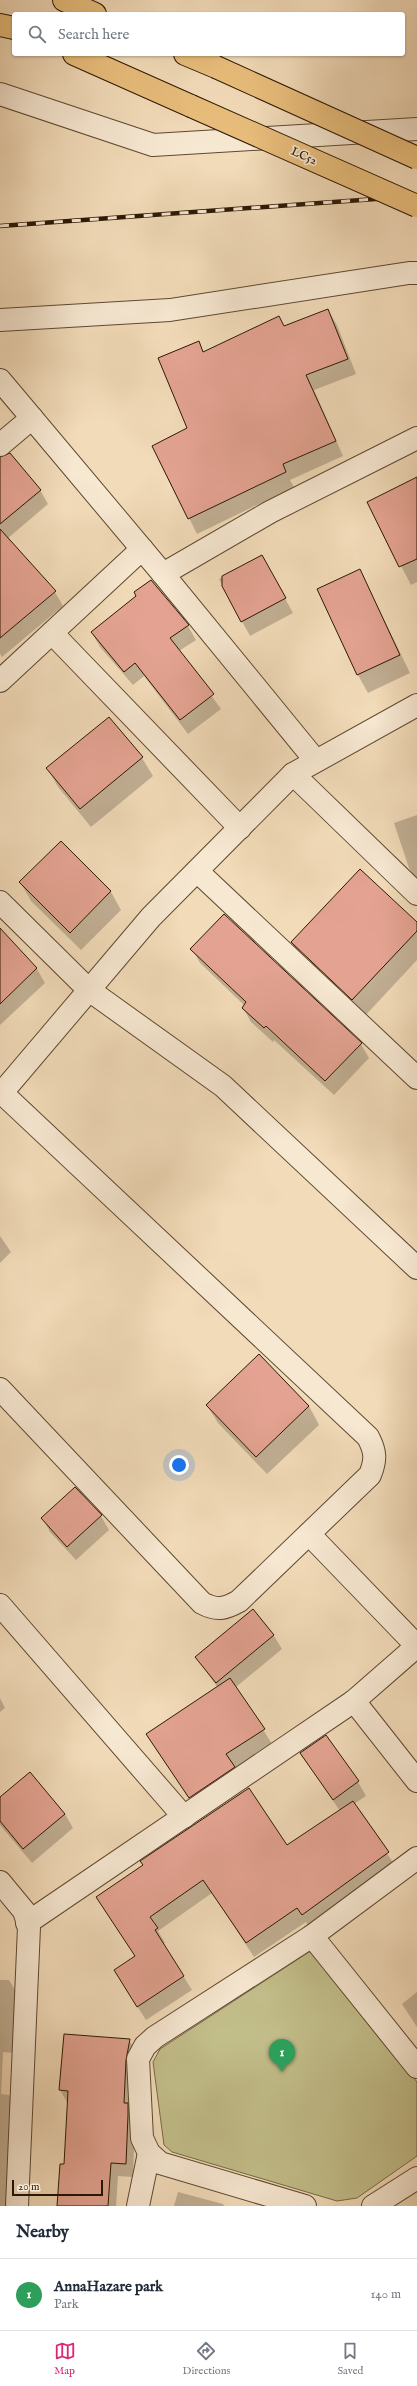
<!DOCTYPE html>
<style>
body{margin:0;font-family:"IM FELL English",serif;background:#f2f2f3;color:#1f2937}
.scale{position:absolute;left:12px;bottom:10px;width:91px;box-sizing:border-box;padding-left:4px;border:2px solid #2c1803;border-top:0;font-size:11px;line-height:14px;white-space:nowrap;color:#2c1803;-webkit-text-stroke:3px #f7e8d2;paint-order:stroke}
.you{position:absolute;left:179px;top:1465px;width:14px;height:14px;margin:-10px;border:3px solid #fff;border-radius:50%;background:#1a73e8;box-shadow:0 0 0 6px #1a73e833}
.badge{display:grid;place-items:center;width:26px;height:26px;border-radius:50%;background:#db2777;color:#fff;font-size:13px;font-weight:700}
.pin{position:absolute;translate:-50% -33px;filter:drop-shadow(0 1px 2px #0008)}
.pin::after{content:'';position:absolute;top:21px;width:14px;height:12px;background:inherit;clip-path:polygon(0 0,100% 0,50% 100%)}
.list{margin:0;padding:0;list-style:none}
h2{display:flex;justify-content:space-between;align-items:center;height:52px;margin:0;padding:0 16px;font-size:17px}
h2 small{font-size:13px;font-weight:400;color:#747a83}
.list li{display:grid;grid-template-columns:26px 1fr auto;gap:12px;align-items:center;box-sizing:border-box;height:72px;padding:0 16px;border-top:1px solid #e0e1e3}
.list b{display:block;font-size:15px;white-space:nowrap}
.list p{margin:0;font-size:13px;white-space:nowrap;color:#747a83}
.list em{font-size:13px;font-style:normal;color:#747a83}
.icon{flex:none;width:22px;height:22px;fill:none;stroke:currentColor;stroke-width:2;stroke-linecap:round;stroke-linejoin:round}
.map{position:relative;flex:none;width:417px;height:2206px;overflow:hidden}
.search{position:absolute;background:#fff;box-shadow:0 1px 3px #0004;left:12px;right:12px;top:12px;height:44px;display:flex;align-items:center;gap:10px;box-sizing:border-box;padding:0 14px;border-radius:4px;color:#747a83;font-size:15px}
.sheet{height:124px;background:#fff}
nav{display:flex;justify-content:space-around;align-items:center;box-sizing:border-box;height:56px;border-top:1px solid #e0e1e3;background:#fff;font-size:11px;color:#747a83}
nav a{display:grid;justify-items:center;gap:2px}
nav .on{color:#db2777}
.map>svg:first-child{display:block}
.green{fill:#c2be8a;stroke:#776b46}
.shadow{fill:#0003}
.building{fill:#e4a392;stroke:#2c1803}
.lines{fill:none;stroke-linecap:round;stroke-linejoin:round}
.minor-casing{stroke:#5e4930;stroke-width:24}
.major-casing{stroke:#2c1803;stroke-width:24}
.minor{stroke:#f7e8d2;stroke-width:22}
.major{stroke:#e9be7c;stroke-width:22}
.rail-casing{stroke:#2c1803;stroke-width:4.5}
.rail{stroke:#f7e8d2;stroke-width:3;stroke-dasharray:9;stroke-linecap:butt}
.major-bridge-casing{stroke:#2c1803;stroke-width:24;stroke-linecap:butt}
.major-bridge{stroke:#e9be7c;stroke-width:22}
.labels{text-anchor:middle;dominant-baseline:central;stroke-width:3.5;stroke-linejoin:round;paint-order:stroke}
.street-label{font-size:12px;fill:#2c1803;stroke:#f7e8d2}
</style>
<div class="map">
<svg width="417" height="2206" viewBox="0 0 417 2206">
<rect width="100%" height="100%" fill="#f2dbb9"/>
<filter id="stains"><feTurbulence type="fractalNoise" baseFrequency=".005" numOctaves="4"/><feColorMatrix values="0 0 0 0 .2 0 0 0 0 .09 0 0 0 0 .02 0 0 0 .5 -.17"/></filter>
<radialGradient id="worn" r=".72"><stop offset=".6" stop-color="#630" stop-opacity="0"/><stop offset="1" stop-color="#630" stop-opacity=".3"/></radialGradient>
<path class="green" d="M315,1951L417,2082V2156L357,2198L337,2201L172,2152L164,2145L153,2062L160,2049L309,1952Z"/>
<g class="shadow">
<path d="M328,310L337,325L356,374L314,390L343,456L290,480L294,487L197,534L153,446L188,429L198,342L204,352L284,327Z"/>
<path d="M0,462L40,490L48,504L7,539L55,592L63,606L2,657L0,654Z"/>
<path d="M417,478V582L411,585L368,502Z"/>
<path d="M262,556L293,613L250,636L219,579Z"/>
<path d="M360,570L410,673L368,693L358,675Z"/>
<path d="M188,626L196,640L179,651L221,709L188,734L144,676L133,685L100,647L92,633Z"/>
<path d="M109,718L142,758L153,776L91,827L58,787L48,769Z"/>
<path d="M417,815V881L409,868L394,823Z"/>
<path d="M61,842L111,892L121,910L81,950L31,901L20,882Z"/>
<path d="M417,923V960L363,1018L303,961L292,943Z"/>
<path d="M0,930L37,969L45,983L0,1025Z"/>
<path d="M192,949L361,1044L369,1058L334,1095L274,1040L273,1042L251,1022L243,1008L245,1006L200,963Z"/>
<path d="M0,1236L11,1252L0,1263Z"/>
<path d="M259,1355L309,1406L319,1425L267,1474L218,1423L207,1405Z"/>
<path d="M101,1516L109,1530L76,1560L50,1532L42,1518Z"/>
<path d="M253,1610L274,1636L282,1649L236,1687L274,1747L200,1816L148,1734L218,1688L196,1657Z"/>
<path d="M0,1698L5,1708L0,1712Z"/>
<path d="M301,1753L358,1782L366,1796L354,1804L396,1867L310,1928L306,1922L254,1957L212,1893L158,1931L165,1943L163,1944L192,1990L146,2020L123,1984L136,1956L97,1897L287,1847L340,1811Z"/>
<path d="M0,1798L65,1814L73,1828L32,1863L0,1825Z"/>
<path d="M0,1980H9L19,1997L15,2053L3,2052L1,2094L9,2095L19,2112L11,2206H0Z"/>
<path d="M417,1992V2027L402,2004Z"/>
<path d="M129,2040L137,2054L133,2177L118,2176L116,2206H58L65,2165L68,2104L60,2090Z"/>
<path d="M178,2192L223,2204L224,2206H174Z"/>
</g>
<g class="building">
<path d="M328,309L348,359L306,375L336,441L283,464L286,472L188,519L152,446L187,428L158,358L199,341L203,352L279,316L284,326Z"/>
<path d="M10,453L41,490L0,524V457Z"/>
<path d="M417,477V559L399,567L367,502Z"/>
<path d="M0,529L56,591L0,638Z"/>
<path d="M262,555L286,598L241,622L222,586V576Z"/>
<path d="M360,569L400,655L357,675L317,589Z"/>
<path d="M151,580L189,625L170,638L214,694L180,720L135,663L124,672L91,632L136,596L134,592Z"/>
<path d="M109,717L143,757L80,809L46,768Z"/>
<path d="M61,841L111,891L70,933L19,882Z"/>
<path d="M360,869L417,922V931L352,1000L291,942Z"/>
<path d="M224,914L362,1043L325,1081L266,1026L264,1028L242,1008L246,1002L190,949Z"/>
<path d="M0,928L37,968L0,1004Z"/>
<path d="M259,1354L309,1406L256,1457L206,1405Z"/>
<path d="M75,1487L102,1515L67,1547L41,1518Z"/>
<path d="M253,1609L274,1635L216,1683L195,1657Z"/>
<path d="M230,1678L265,1729L226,1754L235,1767L189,1798L146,1734Z"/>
<path d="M326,1735L359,1781L333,1800L300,1753Z"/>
<path d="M30,1772L65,1814L23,1849L0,1821V1797Z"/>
<path d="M249,1788L287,1845L353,1801L389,1852L302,1915L297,1908L246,1943L203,1880L150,1917L158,1928L155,1930L184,1976L137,2007L114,1970L135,1956L96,1897L143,1865L140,1861Z"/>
<path d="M64,2034L130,2039L126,2060L124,2103H128V2115L126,2164L111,2163L108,2206H57L60,2164H64L68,2091L59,2090Z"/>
</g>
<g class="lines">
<g class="minor-casing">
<g id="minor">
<path d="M0,94L153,145L417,129"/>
<path d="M0,320L170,310L409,273H417"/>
<path d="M0,380L163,574L316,761"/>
<path d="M0,445L32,418"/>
<path d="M163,574L270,512L417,438"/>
<path d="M52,633L240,828"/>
<path d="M0,681L142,549"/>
<path d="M293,774L417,894"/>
<path d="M197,871L417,1078"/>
<path d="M0,902L89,990L223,1086L417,1268"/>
<path d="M0,1095L151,917L293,774L417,705"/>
<path d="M0,1389L202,1603C217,1611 225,1609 239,1601L370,1475C376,1460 376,1452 368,1437L2,1093"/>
<path d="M309,1534L417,1646"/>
<path d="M0,1605L184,1817"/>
<path d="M354,1701L417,1781"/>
<path d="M417,1858L312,1936L417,2067"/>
<path d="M0,1882L24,1911L29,1927L17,2206"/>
<path d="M27,1923L354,1701L417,1646"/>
<path d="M138,2206L149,2153"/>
<path d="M305,2206L160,2163L149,2153L142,2138L138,2059L145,2046L155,2037L312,1936"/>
<path d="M373,2206L417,2178"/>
</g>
</g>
<g class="major-casing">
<g id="major">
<path d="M64,0L95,14"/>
<path d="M0,25L14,28"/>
<path d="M74,54L191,106"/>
<path d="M185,54L216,67"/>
</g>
</g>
<use href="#minor" class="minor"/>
<use href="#major" class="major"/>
<g class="rail-casing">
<path id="rail" d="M0,226L417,196"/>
</g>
<use href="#rail" class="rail"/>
<g class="major-bridge-casing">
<g id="major-bridge">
<path d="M216,67L417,158"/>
<path d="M191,106L417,206"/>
</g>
</g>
<use href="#major-bridge" class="major-bridge"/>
</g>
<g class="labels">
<g class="street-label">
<text transform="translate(304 156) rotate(24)">LC52</text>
</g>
</g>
<rect width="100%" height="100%" filter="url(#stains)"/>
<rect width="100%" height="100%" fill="url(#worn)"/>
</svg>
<div class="scale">20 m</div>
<div class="you"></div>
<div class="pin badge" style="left:282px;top:2072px;background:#2e9e5b">1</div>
<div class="search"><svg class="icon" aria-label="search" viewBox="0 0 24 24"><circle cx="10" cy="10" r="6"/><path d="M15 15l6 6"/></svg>Search here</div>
</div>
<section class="sheet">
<h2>Nearby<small></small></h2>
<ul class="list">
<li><span class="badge" style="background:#2e9e5b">1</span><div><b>AnnaHazare park</b><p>Park</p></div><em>140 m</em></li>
</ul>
</section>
<nav>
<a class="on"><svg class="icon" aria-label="map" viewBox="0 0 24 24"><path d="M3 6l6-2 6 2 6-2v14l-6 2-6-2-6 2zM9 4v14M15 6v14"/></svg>Map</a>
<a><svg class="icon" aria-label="directions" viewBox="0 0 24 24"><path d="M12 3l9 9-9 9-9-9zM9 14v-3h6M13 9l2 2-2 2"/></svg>Directions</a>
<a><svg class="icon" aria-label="saved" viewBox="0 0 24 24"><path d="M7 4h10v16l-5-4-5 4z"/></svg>Saved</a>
</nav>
